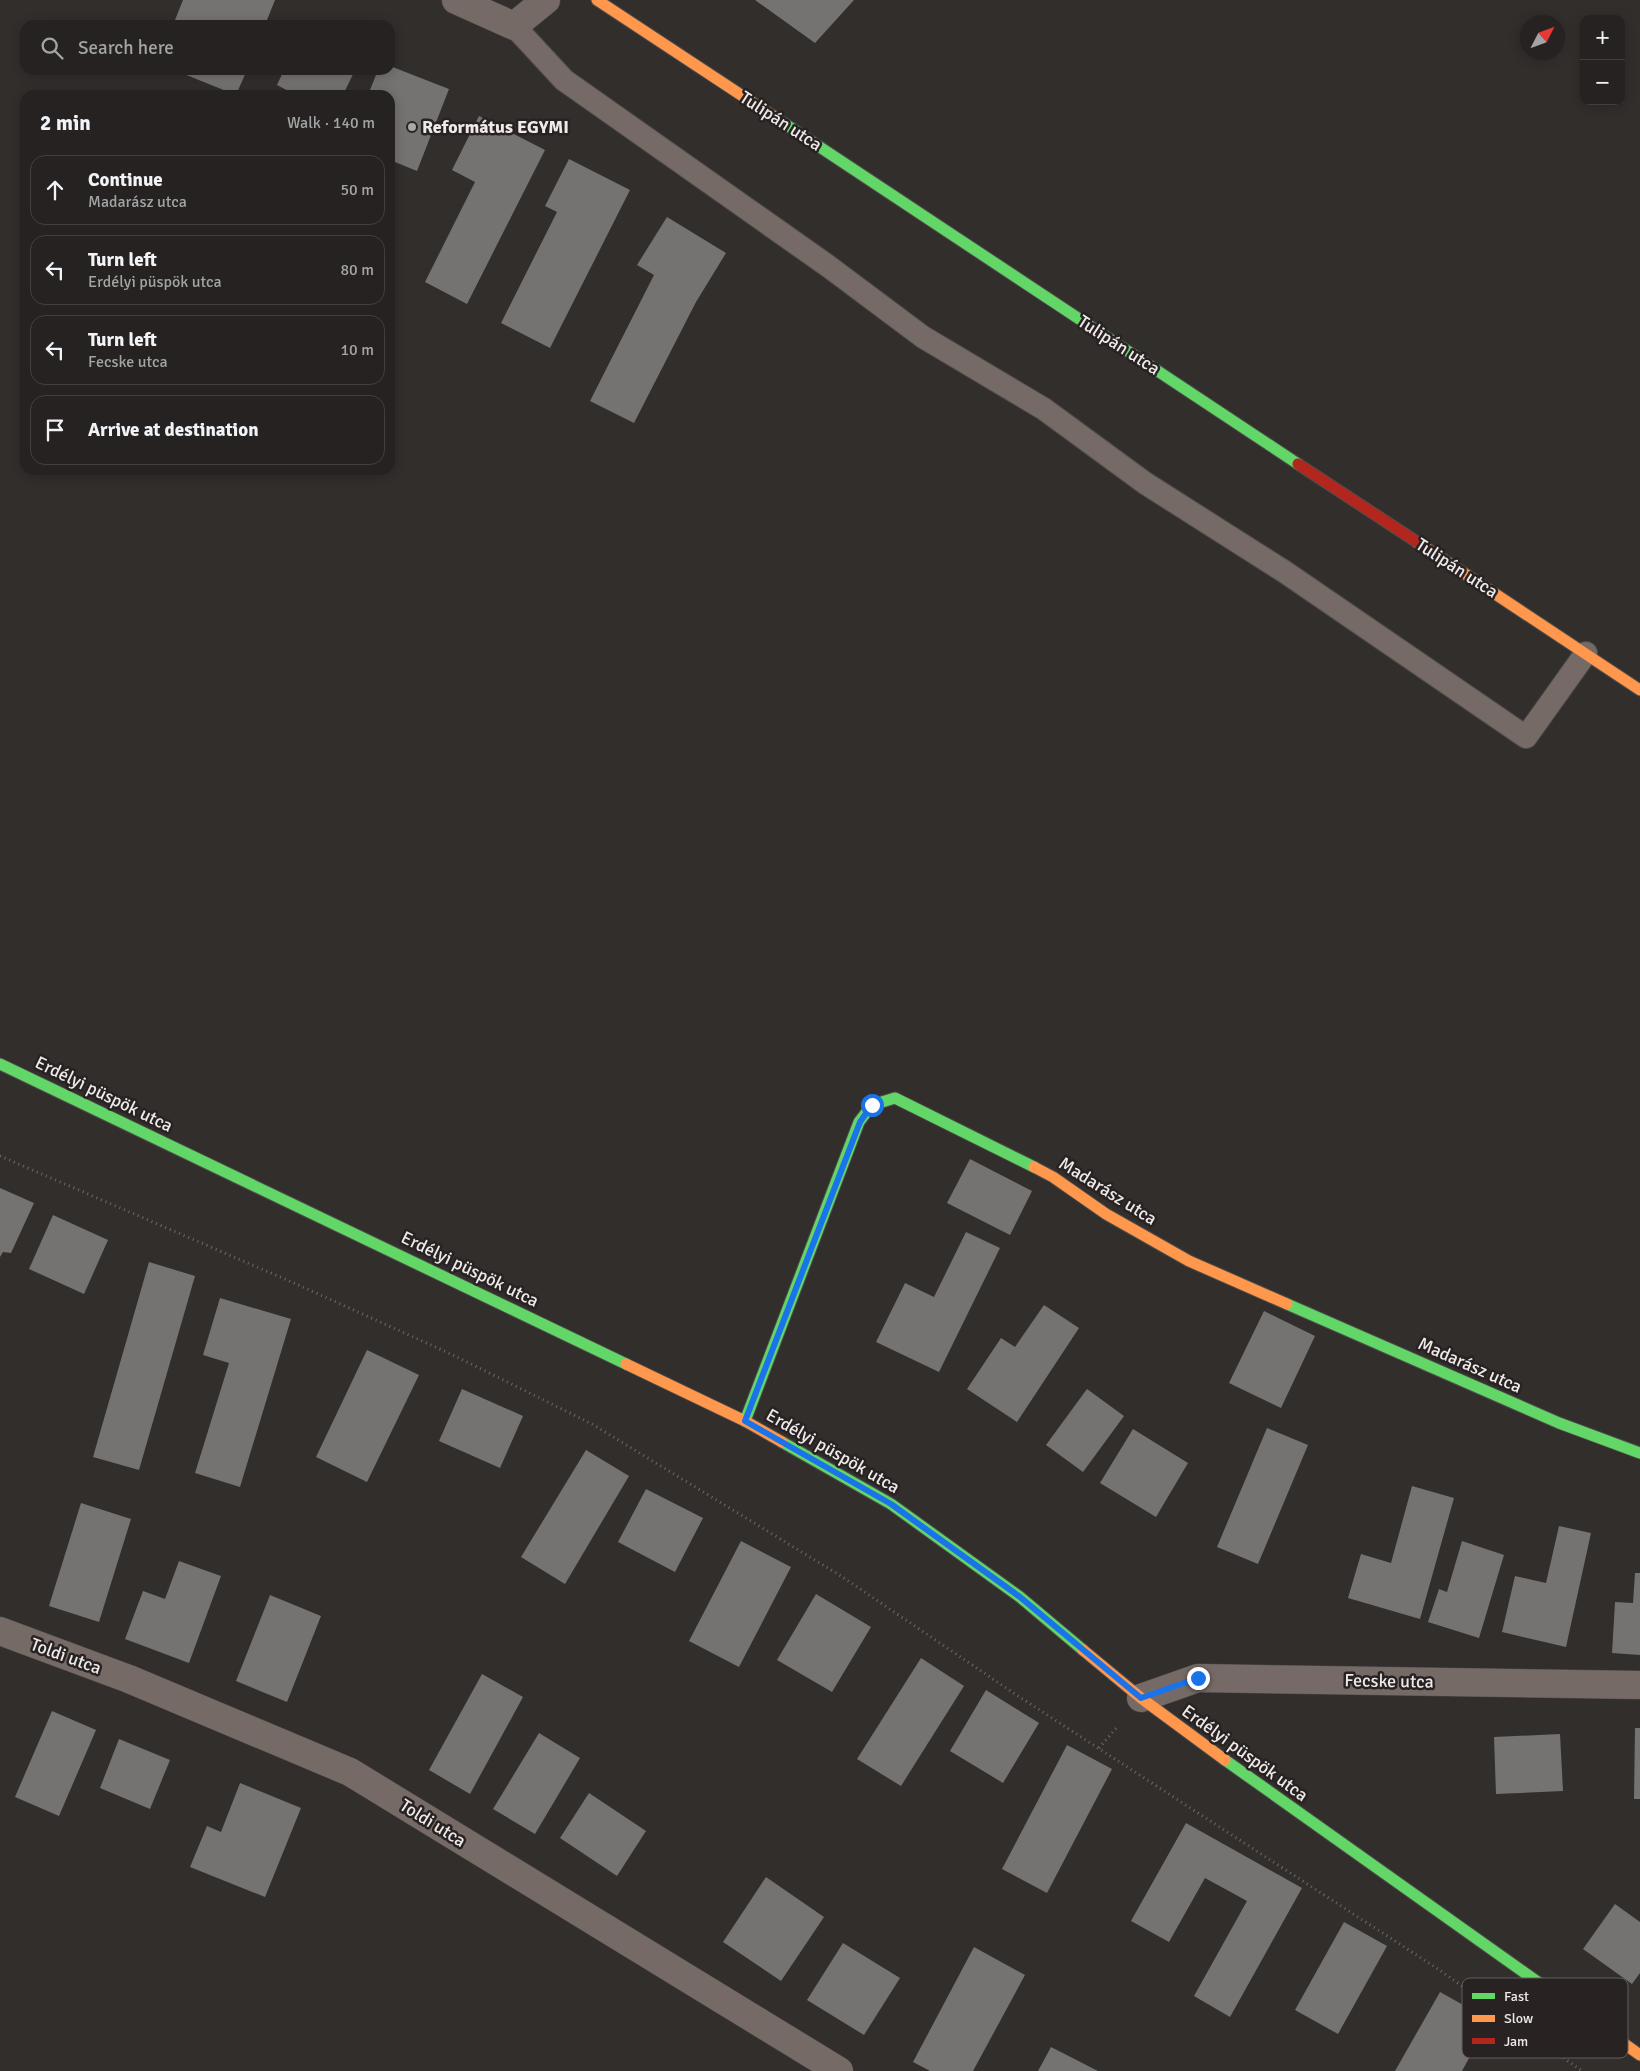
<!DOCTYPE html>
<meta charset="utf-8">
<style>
body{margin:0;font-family:Signika,sans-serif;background:#2d2a2a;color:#f1f3f6}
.controls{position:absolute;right:15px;top:15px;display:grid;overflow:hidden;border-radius:10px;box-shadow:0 2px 12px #0003}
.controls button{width:45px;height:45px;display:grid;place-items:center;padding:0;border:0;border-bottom:1px solid #423f3f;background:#252221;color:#f1f3f6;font:25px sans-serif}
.compass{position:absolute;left:1520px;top:15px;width:45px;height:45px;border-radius:50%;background:#252221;box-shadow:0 2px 12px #0003;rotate:48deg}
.stop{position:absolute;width:15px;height:15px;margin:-11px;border:4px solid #1a73e8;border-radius:50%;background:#fff}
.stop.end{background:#1a73e8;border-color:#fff;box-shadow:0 1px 5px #0008}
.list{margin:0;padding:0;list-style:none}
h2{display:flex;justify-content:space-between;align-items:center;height:65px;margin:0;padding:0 20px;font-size:21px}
h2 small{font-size:16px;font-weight:400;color:#a3a4a5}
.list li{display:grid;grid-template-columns:32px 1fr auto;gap:15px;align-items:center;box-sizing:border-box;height:70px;margin:0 10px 10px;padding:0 10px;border:1px solid #423f3f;border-radius:15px}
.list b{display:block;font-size:19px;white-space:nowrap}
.list p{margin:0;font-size:16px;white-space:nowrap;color:#a3a4a5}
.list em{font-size:16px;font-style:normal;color:#a3a4a5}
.icon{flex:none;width:28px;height:28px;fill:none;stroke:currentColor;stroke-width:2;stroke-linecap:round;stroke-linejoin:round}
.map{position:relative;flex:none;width:1640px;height:2071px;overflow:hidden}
.search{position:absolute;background:#252221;box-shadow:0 2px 12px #0003;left:20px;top:20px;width:375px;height:55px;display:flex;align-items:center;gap:12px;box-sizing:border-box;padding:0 18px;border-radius:15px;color:#a3a4a5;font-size:19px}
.panel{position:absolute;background:#252221;box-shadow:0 2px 12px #0003;left:20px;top:90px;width:375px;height:385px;border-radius:15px}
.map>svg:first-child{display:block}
.building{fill:#757372}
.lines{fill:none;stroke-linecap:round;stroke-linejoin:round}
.lane-casing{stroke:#4e4c4b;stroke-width:24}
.street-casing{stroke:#4e4c4b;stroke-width:29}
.fast-casing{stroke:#4e4c4b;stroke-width:13}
.slow-casing{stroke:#4e4c4b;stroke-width:13}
.jam-casing{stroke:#4e4c4b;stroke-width:13}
.path{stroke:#706966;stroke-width:3;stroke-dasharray:1 4;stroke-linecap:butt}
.lane{stroke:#766a66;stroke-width:22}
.street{stroke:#766a66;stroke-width:28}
.fast{stroke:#63d668;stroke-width:11}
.slow{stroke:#ff974d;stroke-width:11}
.jam{stroke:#b3261e;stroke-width:11}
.route{stroke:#1a73e8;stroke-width:6}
.poi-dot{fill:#aca8a7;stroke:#282322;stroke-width:2}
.labels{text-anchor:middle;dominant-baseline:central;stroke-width:5;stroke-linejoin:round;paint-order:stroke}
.street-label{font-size:18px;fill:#eeeae9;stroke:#282322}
.poi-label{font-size:18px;font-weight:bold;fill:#eeeae9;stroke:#282322;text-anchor:start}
.key{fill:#282322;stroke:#635f5e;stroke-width:1}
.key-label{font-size:14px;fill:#eeeae9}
</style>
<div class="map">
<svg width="1640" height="2071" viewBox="0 0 1640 2071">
<rect width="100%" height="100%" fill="#312e2c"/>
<g class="building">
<path d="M183,0H275L265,25H173Z"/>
<path d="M755,0H854L815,43Z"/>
<path d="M390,66L449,89L417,171L390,160V95H368L378,70H390Z"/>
<path d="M174,70H247L236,95Z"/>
<path d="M284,70H355L343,95H296L277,85Z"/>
<path d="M479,116L545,150L467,304L425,282L475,182L452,170Z"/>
<path d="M569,159L630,190L550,348L501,323L557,212L545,206Z"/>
<path d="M667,217L726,253L696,302L634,423L590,401L654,275L637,265Z"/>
<path d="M970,1159L1032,1191L1010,1235L947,1203Z"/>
<path d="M0,1188L34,1203L11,1253L3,1252L0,1257Z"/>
<path d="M53,1215L108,1240L84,1294L29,1269Z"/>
<path d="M966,1232L1000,1248L939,1372L876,1342L905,1283L934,1297Z"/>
<path d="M149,1262L195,1276L139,1470L93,1457Z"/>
<path d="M220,1298L291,1319L240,1487L195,1473L229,1363L203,1355Z"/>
<path d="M1044,1305L1079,1328L1017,1422L967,1389L1001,1338L1015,1347Z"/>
<path d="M1264,1311L1315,1336L1281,1408L1229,1383Z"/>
<path d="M367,1350L419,1375L367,1482L316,1457Z"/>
<path d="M462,1389L523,1416L500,1468L439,1441Z"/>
<path d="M1087,1389L1124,1416L1083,1472L1046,1445Z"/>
<path d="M1267,1428L1308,1445L1258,1564L1217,1547Z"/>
<path d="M1133,1429L1188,1463L1156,1517L1100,1483Z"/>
<path d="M586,1450L629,1476L565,1584L521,1557Z"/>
<path d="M1412,1486L1454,1498L1420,1619L1348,1598L1361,1554L1391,1563Z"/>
<path d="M646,1489L703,1518L675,1572L618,1542Z"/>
<path d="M81,1503L131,1519L99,1622L49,1606Z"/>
<path d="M1559,1526L1591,1533L1566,1647L1502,1632L1515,1576L1546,1583Z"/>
<path d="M741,1541L791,1567L739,1667L689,1641Z"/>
<path d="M1462,1541L1504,1555L1479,1638L1428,1622L1439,1589L1447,1592Z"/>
<path d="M179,1561L221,1576L189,1663L125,1639L143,1591L165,1599Z"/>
<path d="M1635,1573H1640V1655L1612,1653L1615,1602L1633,1603Z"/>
<path d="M816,1594L871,1627L832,1692L777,1660Z"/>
<path d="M270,1595L321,1616L287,1702L236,1681Z"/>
<path d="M921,1658L964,1686L901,1786L857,1759Z"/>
<path d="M482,1674L523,1697L470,1794L429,1770Z"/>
<path d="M986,1690L1039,1723L1003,1783L950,1751Z"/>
<path d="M52,1711L96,1730L59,1816L15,1797Z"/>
<path d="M1635,1728H1640V1799H1634Z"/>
<path d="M539,1733L580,1758L535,1834L493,1809Z"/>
<path d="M1560,1734L1563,1791L1496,1794L1494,1737Z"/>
<path d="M119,1739L170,1760L150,1809L100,1788Z"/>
<path d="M1067,1745L1112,1769L1047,1893L1002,1869Z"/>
<path d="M240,1783L301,1808L265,1897L190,1867L207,1826L221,1832Z"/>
<path d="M589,1793L646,1831L617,1876L560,1838Z"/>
<path d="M1186,1823L1302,1888L1230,2017L1194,1996L1247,1901L1205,1878L1169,1942L1131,1921Z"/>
<path d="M766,1877L824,1917L781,1981L723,1942Z"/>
<path d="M1615,1904L1640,1922V1973L1632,1984L1583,1949Z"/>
<path d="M1344,1922L1387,1946L1338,2034L1295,2010Z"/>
<path d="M843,1943L900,1978L864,2035L807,2000Z"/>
<path d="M974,1947L1025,1975L973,2071H930L913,2062Z"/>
<path d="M1440,1992L1490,2020L1462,2071H1395Z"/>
<path d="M1051,2047L1098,2071H1038Z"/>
</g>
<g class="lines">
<g class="lane-casing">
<path id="lane" d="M514,26L564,80L828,266L923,337L1044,409L1145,483L1285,572L1526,737L1586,653"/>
</g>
<g class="street-casing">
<g id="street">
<path d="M456,0L514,26L546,0"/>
<path d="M0,1631L129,1679L350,1772L839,2071"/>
<path d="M1141,1698L1198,1678L1640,1685"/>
</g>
</g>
<g class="fast-casing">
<g id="fast">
<path d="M773,116L1298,464"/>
<path d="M0,1064L626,1364"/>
<path d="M1287,1304L1559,1423L1640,1453"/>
<path d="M745,1421L859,1122L872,1105L895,1098L1034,1167"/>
<path d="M782,1442L891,1504L1020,1597L1083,1650"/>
<path d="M1225,1760L1580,2012"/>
</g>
</g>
<g class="slow-casing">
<g id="slow">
<path d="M597,0L773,116"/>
<path d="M1417,542L1640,690"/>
<path d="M1034,1167L1053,1177L1106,1214L1189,1261L1287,1304"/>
<path d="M626,1364L745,1421L782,1442"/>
<path d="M1083,1650L1141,1698L1225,1760"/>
<path d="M1580,2012L1640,2055"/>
</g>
</g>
<g class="jam-casing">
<path id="jam" d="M1298,464L1417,542"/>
</g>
<g class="path">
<path d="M0,1156L294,1283L453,1355L592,1424L841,1576L1015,1694L1438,1969L1582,2071"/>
<path d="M1099,1748L1118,1726"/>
</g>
<use href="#lane" class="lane"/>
<use href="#street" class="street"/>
<use href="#fast" class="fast"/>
<use href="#slow" class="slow"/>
<use href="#jam" class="jam"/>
</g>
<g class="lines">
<path class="route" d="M872,1105L860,1122L745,1421L891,1504L1020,1597L1141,1698L1198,1678"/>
</g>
<circle class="poi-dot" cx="412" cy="127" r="5"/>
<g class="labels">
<g class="street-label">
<text transform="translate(781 121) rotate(33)">Tulipán utca</text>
<text transform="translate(1119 345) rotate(33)">Tulipán utca</text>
<text transform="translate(1457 568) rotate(33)">Tulipán utca</text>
<text transform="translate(104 1094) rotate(26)">Erdélyi püspök utca</text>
<text transform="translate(1108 1191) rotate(32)">Madarász utca</text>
<text transform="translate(470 1269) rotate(26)">Erdélyi püspök utca</text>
<text transform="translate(1470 1365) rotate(24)">Madarász utca</text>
<text transform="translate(833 1451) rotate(30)">Erdélyi püspök utca</text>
<text transform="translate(66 1656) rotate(20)">Toldi utca</text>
<text transform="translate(1389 1681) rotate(1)">Fecske utca</text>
<text transform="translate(1245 1753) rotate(36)">Erdélyi püspök utca</text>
<text transform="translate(433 1823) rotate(32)">Toldi utca</text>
</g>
<g class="poi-label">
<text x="422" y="127">Református EGYMI</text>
</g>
</g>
<rect x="1462" y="1978" width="166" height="80" rx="8" class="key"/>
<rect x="1472" y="1993" width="23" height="6" fill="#63d668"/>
<rect x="1472" y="2015" width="23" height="7" fill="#ff974d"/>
<rect x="1472" y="2038" width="23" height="6" fill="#b3261e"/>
<g class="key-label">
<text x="1504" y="2001">Fast</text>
<text x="1504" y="2023">Slow</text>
<text x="1504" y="2046">Jam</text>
</g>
</svg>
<div class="controls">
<button>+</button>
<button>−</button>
</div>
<svg class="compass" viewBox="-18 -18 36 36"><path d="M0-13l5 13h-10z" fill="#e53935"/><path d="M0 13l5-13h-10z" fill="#a3a4a5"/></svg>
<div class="stop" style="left:872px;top:1105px"></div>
<div class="stop end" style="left:1198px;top:1678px"></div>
<div class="search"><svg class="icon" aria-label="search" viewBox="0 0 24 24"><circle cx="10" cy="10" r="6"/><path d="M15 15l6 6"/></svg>Search here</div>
<section class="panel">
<h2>2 min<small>Walk · 140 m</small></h2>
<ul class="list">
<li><svg class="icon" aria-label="ahead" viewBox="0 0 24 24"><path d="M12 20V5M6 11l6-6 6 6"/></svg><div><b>Continue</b><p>Madarász utca</p></div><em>50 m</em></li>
<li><svg class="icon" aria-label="left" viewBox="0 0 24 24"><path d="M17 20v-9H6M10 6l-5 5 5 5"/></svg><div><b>Turn left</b><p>Erdélyi püspök utca</p></div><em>80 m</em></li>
<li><svg class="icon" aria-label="left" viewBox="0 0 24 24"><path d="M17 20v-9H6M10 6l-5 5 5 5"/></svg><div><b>Turn left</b><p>Fecske utca</p></div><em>10 m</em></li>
<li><svg class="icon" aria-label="arrive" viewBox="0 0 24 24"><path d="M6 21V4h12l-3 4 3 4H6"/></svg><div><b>Arrive at destination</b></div></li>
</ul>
</section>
</div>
